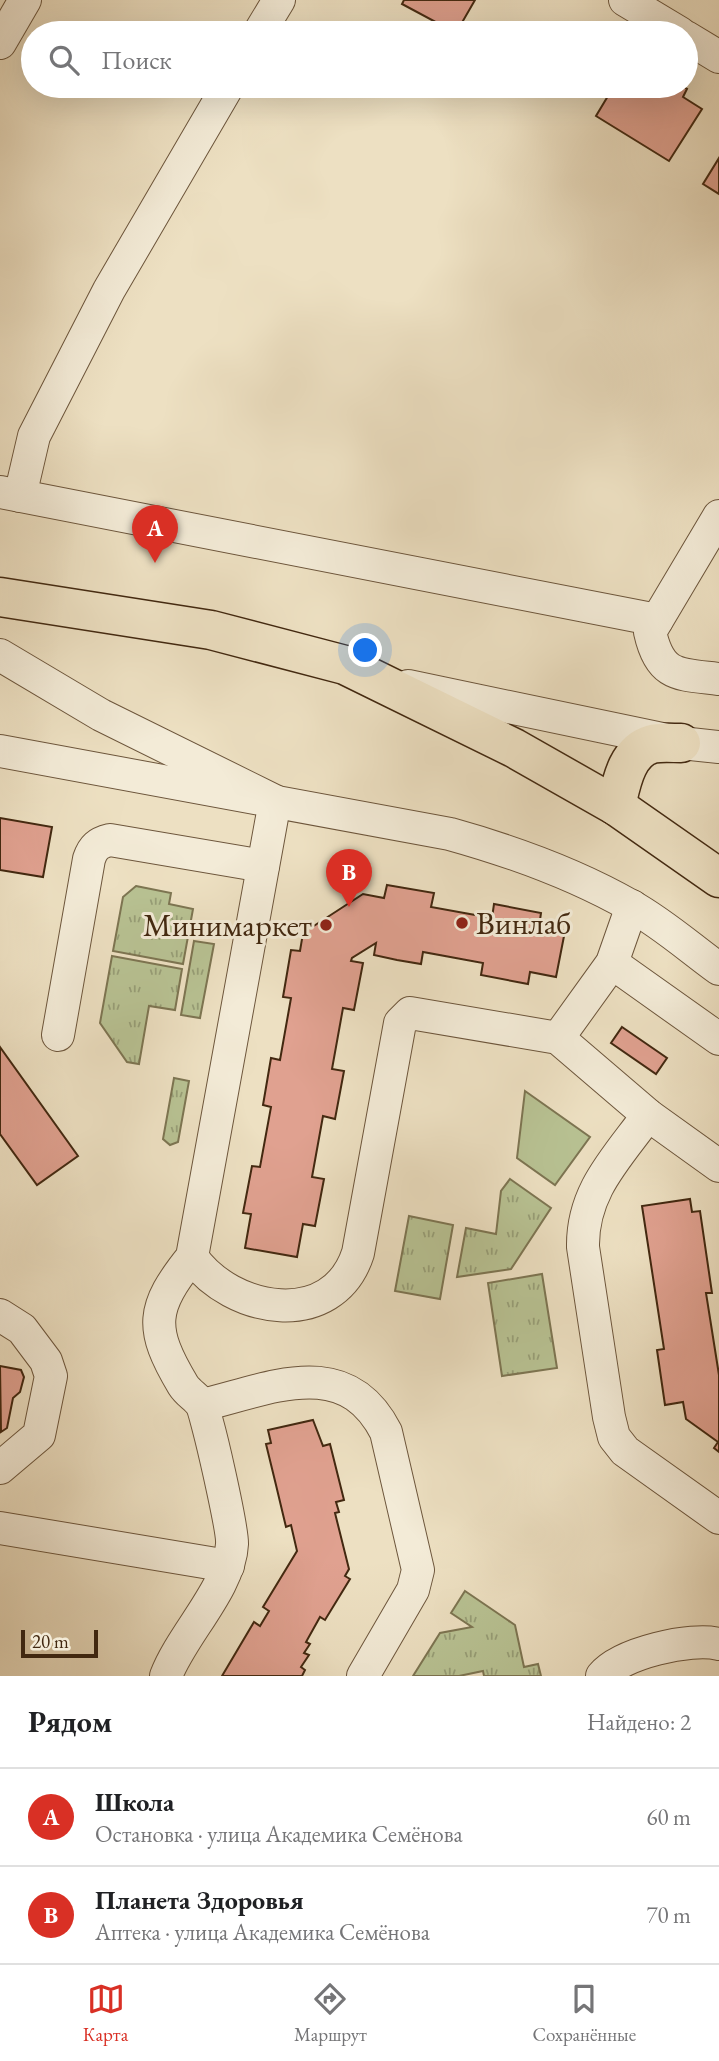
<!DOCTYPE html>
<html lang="ru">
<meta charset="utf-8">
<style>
body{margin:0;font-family:"EB Garamond",serif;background:#f6f6f6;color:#202124}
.scale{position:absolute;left:21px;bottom:18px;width:77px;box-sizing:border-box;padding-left:7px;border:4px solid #422810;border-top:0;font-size:19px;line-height:24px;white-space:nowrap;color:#422810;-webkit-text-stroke:5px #f3ebd7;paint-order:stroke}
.you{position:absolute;left:366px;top:651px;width:24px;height:24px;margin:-18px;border:5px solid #fff;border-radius:50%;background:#1a73e8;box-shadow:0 0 0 10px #1a73e833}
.badge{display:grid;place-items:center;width:46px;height:46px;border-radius:50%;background:#d93025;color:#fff;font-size:23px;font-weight:700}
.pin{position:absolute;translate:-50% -58px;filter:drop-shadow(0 2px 4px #0008)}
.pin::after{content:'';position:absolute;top:37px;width:24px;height:21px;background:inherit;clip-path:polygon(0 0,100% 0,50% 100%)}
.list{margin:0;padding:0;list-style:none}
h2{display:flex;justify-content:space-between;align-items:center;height:91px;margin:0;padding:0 28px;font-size:30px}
h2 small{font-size:23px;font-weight:400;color:#757577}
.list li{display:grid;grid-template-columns:46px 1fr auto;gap:21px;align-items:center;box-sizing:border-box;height:98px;padding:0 28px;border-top:2px solid #e0e0e0}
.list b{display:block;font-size:26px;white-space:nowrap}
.list p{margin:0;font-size:23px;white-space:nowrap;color:#757577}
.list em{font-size:23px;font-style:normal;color:#757577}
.icon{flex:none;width:38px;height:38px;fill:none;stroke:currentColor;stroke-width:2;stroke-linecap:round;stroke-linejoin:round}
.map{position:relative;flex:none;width:719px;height:1676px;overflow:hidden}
.search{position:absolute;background:#fff;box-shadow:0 7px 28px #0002;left:21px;right:21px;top:21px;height:77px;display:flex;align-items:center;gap:18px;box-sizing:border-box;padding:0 24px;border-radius:38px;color:#757577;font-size:26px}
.sheet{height:287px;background:#fff}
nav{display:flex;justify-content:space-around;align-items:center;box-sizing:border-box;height:98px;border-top:2px solid #e0e0e0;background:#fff;font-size:19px;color:#757577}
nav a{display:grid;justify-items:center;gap:4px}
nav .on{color:#d93025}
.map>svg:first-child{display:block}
.park{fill:url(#park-tufts);stroke:#7d7552;stroke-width:2}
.pitch{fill:#b8c293;stroke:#7d7552;stroke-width:2}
.building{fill:#e0a190;stroke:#422810;stroke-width:2}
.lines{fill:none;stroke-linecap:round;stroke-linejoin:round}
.minor-casing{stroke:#6d563c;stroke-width:34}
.major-casing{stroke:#422810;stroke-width:41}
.minor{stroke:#f3ebd7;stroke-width:32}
.major{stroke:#ede0c2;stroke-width:38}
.poi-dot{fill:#8f2418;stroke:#f3ebd7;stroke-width:2.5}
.labels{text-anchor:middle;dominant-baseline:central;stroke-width:6;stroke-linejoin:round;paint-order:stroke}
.poi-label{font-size:32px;fill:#422810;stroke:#f3ebd7;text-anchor:start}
</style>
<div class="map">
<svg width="719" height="1676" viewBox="0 0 719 1676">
<defs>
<pattern id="park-tufts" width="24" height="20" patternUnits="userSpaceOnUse" patternTransform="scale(1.75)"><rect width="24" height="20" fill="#b8c293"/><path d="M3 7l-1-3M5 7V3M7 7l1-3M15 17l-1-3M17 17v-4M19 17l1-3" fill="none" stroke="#979e77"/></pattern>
</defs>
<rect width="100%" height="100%" fill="#ede0c2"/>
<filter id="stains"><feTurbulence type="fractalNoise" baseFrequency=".00286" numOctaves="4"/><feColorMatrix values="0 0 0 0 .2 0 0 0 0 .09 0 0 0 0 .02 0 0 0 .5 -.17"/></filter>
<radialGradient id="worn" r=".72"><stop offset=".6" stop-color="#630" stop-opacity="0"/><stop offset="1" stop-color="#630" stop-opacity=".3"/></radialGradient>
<g class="park">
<path d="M136,886L171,893L169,904L193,909L183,964L113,951L123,897Z"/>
<path d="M194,941L214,944L200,1018L181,1015Z"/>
<path d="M112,956L182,969L175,1010L149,1006L139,1064L127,1062L100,1023Z"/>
<path d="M174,1078L189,1081L178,1142L170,1145L163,1139Z"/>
<path d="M510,1179L551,1208L511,1269L457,1277L466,1228L496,1234L501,1191Z"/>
<path d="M409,1216L453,1225L440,1299L395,1291Z"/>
<path d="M542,1274L557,1368L502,1376L488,1283Z"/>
<path d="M465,1591L515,1625L524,1667L538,1664L541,1676H484L483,1671L459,1676H413L440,1633L472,1627L451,1613Z"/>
</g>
<path class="pitch" d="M525,1091L590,1137L555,1185L517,1158Z"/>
<g class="building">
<path d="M404,0H475L456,33L402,4Z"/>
<path d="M614,86H682L687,89L683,97L702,109L669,161L596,116Z"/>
<path d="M719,158V194L703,184Z"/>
<path d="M0,818L52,827L43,877L0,870Z"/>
<path d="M387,885L434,893L431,907L492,918L494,904L541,913L539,927L565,931L556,977L530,972L528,984L481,975L483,963L423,952L421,964L397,960L374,955L376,943L352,958L351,961L363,963L354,1010L343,1008L332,1069L344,1071L335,1119L323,1116L312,1177L324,1179L315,1226L303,1224L297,1257L245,1248L251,1214L243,1213L252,1166L260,1167L271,1107L263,1105L271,1058L280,1060L291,998L283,997L291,950L300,951L303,933L363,894L384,898Z"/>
<path d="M622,1027L667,1058L656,1074L611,1043Z"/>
<path d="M0,1047L78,1156L37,1185L0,1134Z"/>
<path d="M690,1199L692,1212L700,1211L712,1293H706L719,1375V1452L714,1448L718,1442L686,1419L683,1402L665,1405L657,1350L664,1349L642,1206Z"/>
<path d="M0,1366L21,1370L24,1377L20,1392L13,1398L7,1428L1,1432Z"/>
<path d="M313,1420L323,1446L330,1444L344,1500L336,1502L339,1512L335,1513L349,1569L345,1576L350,1579L325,1620L320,1617L306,1642L310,1644L304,1653L309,1655L301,1667L305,1670L302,1676H222L254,1622L260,1626L269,1611L263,1607L297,1551L291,1525L286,1527L276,1485L266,1444L271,1443L268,1430Z"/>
</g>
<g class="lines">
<g class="minor-casing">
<g id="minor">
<path d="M625,0L680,33"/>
<path d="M259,33L279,0"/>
<path d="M686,37L719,57"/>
<path d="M0,43L25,0"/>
<path d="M0,492L657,620"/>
<path d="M20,496L34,436L109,290L228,86"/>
<path d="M719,516L650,632C660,677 678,674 719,679"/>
<path d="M0,655L101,715L275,801L192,1257C151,1308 149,1328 183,1385C188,1393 196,1397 201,1404C207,1413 233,1531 232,1544C230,1588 182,1634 166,1676"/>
<path d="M408,686L681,743L719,747"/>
<path d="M0,751L450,834C511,851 575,874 631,906C662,923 690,948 719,969"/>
<path d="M612,963L719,1039"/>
<path d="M58,1035L89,859C93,847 98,843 110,840L263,866"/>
<path d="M558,1038L612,963L632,906"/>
<path d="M648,1115C617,1158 582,1191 583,1247L609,1417L614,1437L625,1451L719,1518"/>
<path d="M192,1257C231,1313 333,1331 358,1253L400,1023L410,1013L558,1038L648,1115L719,1166"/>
<path d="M0,1315L22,1329L46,1361L51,1376L39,1435L0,1468"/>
<path d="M202,1405C270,1389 345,1352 386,1432L418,1570L413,1590L363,1676"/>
<path d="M0,1528L228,1566"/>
<path d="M602,1676C621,1653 691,1637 719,1644"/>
</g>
</g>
<g class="major-casing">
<g id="major">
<path d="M0,597L211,630L345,665L514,748L616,806L719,878"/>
<path d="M616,806C621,785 626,751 652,744C660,742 672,743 681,743"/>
</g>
</g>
<use href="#minor" class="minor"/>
<use href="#major" class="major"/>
</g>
<g class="poi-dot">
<circle cx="462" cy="923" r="7"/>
<circle cx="326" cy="925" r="7"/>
</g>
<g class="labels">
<g class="poi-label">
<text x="476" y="923">Винлаб</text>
<text x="312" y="925" text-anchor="end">Минимаркет</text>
</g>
</g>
<rect width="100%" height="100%" filter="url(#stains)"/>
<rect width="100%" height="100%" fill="url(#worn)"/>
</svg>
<div class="scale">20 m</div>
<div class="you"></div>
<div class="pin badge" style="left:155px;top:563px">A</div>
<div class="pin badge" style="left:349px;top:907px">B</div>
<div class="search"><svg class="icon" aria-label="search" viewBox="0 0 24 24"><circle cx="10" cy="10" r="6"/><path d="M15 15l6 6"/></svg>Поиск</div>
</div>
<section class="sheet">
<h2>Рядом<small>Найдено: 2</small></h2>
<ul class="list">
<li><span class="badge">A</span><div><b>Школа</b><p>Остановка · улица Академика Семёнова</p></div><em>60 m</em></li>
<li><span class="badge">B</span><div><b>Планета Здоровья</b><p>Аптека · улица Академика Семёнова</p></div><em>70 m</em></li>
</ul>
</section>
<nav>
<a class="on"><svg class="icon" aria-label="map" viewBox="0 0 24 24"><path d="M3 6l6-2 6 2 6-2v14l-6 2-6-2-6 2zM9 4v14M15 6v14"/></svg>Карта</a>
<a><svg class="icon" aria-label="directions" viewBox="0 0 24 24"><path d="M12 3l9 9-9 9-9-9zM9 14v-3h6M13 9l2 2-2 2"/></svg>Маршрут</a>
<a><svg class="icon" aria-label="saved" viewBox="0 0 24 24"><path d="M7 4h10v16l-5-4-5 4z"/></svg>Сохранённые</a>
</nav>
